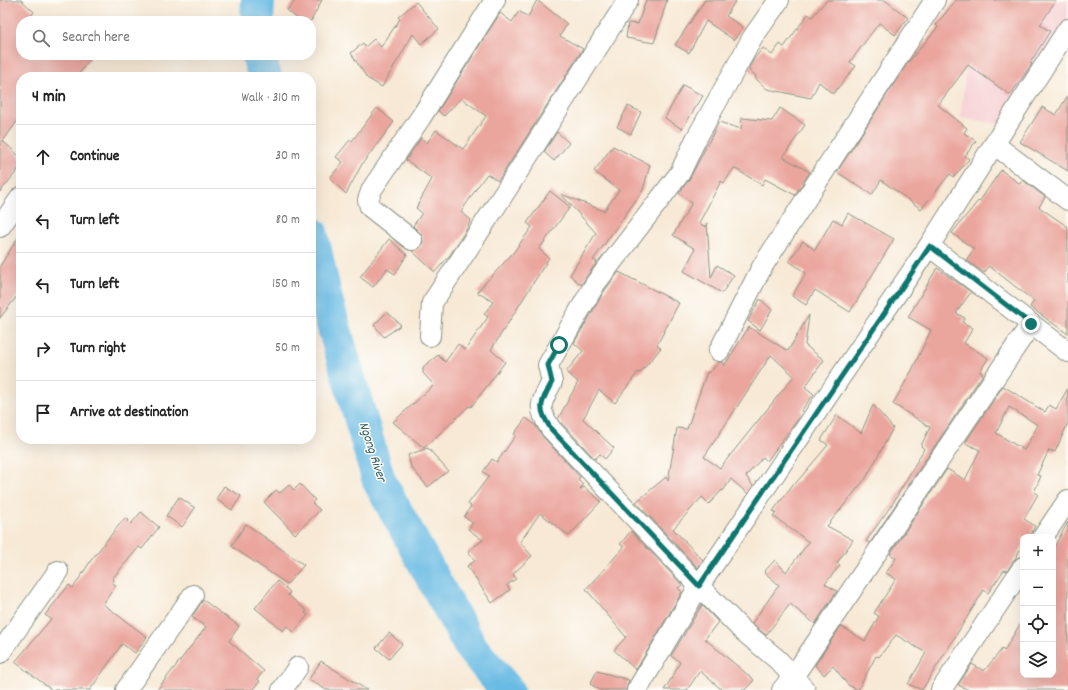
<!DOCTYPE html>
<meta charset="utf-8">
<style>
body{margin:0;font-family:Dekko,sans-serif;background:#f2f2f2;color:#222}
.controls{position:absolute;right:12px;bottom:12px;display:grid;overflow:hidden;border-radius:8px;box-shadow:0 4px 16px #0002}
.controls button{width:36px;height:36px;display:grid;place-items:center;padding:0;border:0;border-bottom:1px solid #e0e0e0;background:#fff;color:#222;font:20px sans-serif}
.stop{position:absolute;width:12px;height:12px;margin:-9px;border:3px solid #0f766e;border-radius:50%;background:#fff}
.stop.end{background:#0f766e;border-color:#fff;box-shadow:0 1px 4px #0008}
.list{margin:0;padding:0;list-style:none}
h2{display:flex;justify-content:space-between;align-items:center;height:52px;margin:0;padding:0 16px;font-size:17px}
h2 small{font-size:13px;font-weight:400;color:#767676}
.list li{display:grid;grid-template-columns:26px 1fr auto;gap:12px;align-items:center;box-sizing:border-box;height:64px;padding:0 16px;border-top:1px solid #e0e0e0}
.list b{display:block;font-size:15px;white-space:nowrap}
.list em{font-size:13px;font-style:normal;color:#767676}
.icon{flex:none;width:22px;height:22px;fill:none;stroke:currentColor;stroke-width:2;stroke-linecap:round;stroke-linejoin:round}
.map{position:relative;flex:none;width:1068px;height:690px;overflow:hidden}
.search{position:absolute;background:#fff;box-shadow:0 4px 16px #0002;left:16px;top:16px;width:300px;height:44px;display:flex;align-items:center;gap:10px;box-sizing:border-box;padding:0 14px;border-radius:16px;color:#767676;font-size:15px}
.panel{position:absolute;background:#fff;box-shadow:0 4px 16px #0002;left:16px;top:72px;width:300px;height:372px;border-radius:16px}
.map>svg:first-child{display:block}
.built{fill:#f7cfd4}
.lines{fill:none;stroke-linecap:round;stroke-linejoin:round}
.river{stroke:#69bbe4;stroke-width:34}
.building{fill:#eaa59d;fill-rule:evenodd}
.street-casing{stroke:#8b9384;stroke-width:22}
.street{stroke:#fff;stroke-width:20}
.route{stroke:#0f766e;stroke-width:5}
.labels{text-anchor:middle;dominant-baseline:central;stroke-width:3;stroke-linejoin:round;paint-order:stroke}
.water-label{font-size:14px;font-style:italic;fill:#356369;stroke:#fdfcf7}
</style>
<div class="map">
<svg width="1068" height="690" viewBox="0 0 1068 690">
<rect width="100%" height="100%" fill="#fdfcf7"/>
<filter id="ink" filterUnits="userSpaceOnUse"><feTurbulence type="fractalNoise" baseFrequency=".025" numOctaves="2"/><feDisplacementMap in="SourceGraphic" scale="8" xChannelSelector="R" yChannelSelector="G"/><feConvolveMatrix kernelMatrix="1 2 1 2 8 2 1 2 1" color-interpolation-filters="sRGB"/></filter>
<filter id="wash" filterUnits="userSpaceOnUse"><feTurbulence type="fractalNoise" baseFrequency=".012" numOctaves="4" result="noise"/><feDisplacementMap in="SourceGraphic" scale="16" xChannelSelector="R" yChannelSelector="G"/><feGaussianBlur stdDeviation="0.9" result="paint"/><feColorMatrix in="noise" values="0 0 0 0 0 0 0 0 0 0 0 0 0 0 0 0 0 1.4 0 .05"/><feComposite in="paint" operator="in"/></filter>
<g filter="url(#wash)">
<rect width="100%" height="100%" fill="#f7e9d5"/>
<path class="built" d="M1011,0H1068V25L1001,124L960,118L966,69Z"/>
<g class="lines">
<g class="river">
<path d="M257,21L258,0"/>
<path d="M258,55L265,77"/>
<path d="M311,233L326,300L379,481L472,649L507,690"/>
</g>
</g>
<g id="blocks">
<g class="building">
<path d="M0,0H21L34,12L27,21H21V55H92L77,77H21V116L3,141L21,158V166L0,192Z"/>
<path d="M296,0H322L311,21H300L287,10Z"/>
<path d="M537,0L567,24L560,36L583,49L498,181L487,174L478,186L461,212L471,220L466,230L450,255L435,272L412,251L421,247L423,242L422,235L413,226L422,213L416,208L432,179L406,160L421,138L427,143L436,130L463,149L486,116L461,98L444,116L438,111L500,13L512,22L519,11L528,17Z"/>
<path d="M646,0H667L654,43L626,38L628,23L638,24Z"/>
<path d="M705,0H736L726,16L743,27L734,40L706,21L689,53L675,45Z"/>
<path d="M827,0H885L908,18L895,35L879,23L850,62L856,66L833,94L819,82L811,98L767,89L755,78L756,76L748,69L754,59L763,48L772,55L780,44L784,47L808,14L812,17Z"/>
<path d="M956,0H1056L1040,25L1050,31L1030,63L1032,64L1010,95L968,65L938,105L967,128L964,133L976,141L965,156L969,159L954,177L950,174L921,209L881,180L872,195L837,172L906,65L938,27L936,25Z"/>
<path d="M416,2L439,29L421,44L413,34L382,87L367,78L351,53L363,43L365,47L374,39L381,47L400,19L398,17Z"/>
<path d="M683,85L703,96L682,129L665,118Z"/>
<path d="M1068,95V171L1020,142L1042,107L1056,115Z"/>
<path d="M628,106L641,112L631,134L617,127Z"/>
<path d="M377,108L394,122L362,164L346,194L330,178L343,162L336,157L350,140L352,141Z"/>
<path d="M780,108L805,125L783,157L810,172L795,195L765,179L762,185L734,168L724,183L721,181L699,223L706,227L707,223L711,278L717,265L734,275L722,293L684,271L695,249L673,235L692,203L679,193L690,178L719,122L741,129L742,118L772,121Z"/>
<path d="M557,132L569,143L554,161L544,152Z"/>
<path d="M613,146L650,165L643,190L593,260L597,262L581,285L570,275L596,233L561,194L604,211L619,190L594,171Z"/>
<path d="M1001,170L1020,184L1023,180L1045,197L1039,207L1068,227V334L1030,307L1034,301L989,266L984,273L966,260L974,249L952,233L978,201L979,202Z"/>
<path d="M550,191L570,207L539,249L549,258L491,350L505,362L471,407L469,406L424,448L393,422L434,385L423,373V367L438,355L445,362L458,344L465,350L488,317L484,314L493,302L477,292L513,253L532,227L527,223Z"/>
<path d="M848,213L894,239L850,312L815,290L806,305L792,296L806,273L789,261L803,241L815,250L833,219L842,224Z"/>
<path d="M21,233V291L0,318V266Z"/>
<path d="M389,239L407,255L395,274L387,269L373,287L360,277Z"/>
<path d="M937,268L971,292L956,313L965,318L962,322L973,328L964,343L988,358L980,372L983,374L870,543L866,541L893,503L924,449L921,446L930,427L893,404L912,370L931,330L908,317Z"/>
<path d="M619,272L679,303L657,345L661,348L640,373L638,372L615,403L599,390L583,419L614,448L605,459L600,454L595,459L558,419L578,382L566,372L583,351L574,343L605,290Z"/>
<path d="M760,299L772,310L760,330L748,321Z"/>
<path d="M387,312L401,325L384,337L374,325Z"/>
<path d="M809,315L805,345L824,360L805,387L814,394L801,411L803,412L767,461L763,457L746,476L753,486L748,494L731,479L723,491L722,490L709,504L702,497L673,529L703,560L698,568L636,502L666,477L668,481L677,428L687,429L707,372H710L719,362H722L724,366L749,327L788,351ZM771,355L794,376L720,468L704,457Z"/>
<path d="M1003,386L1045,412L1049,405L1056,409L1068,388V423L1055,452L1049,450L1037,475L1041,476L1034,492L1038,494L1024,519L1035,526L1030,537H1023V544L1015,559L1007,571L1004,570L988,593L984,590L922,690L908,684L926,653L896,635L879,657L876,656L858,690L848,685L833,666L824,675L815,665L841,626L865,641L879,616L874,613L896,579L886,573L896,558L890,554L947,469L965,480L980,450L965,443ZM1009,407L1038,425L1024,450L996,433Z"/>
<path d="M873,405L893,428L866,478L827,526L853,540L837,563L840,565L825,584L837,591L815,624L790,604L766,635L752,623L779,585L764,572L775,560L786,572L809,542L773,516L776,512L773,511L794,483L795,484L828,445L821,440L837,415L861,433Z"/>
<path d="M526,418L535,425L543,437L580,477L578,480L583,485L580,489L584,487L601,501L569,536L540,513L520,542L532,556L513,574L516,579L507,585L510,590L492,603L467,566L475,561L468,551L483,540L468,529L473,523L464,517L471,506L468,504L489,476L483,472L492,459L497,462L516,435L514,434Z"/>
<path d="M428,448L448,471L428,487L411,467L408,455Z"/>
<path d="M300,484L315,500L312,503L320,510L295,534L264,502L276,490L280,493L289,485L294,490Z"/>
<path d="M224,486L241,496L232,510L216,499Z"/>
<path d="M179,497L195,508L182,527L166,516Z"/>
<path d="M141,512L159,527L142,549L139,547L112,579L114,580L112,583L116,585L103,604L147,637L135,653L122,644L90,690H52L15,662L51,619L45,615L69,585L73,588L92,559L119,525L125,518L131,524Z"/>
<path d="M1068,522V690H969L958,685L972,664L984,671L1002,649L1004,651L1023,619V675H1053V549Z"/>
<path d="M246,524L304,565L287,584L231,546Z"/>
<path d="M631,531L682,585L678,588L682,592L636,670L614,650L626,637L586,589L624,547L620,544Z"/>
<path d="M277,581L290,592L288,595L307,611L305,613L308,615L294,632L287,626L283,631L255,608Z"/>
<path d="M203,600L239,626L229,641L264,671L257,679L260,681L252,690H157L206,627L192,617Z"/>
<path d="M702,605L718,622L705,639L754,680L745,690H722L700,671L687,690H664L673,676L680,662L671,656Z"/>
<path d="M389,633L402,644L389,659L376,648Z"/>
<path d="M321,661L367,690H326L309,679Z"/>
<path d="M597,671L629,680L626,690H600L590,684Z"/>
</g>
</g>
</g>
<g filter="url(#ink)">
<use href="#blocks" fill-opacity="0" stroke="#8b9384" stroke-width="1"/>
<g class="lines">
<g class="street-casing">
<g id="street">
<path d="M779,0L753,37L696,139L680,173L595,284L548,365L552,382C540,404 537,408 551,429L699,586L742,630L778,660L805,690"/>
<path d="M995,145L1068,200"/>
<path d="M0,227L21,197"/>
<path d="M412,240L370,207L368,200L372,189L421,117L495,0"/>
<path d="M929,246L1068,352"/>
<path d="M430,336L432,303L496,206L628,0"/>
<path d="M719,351L762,267L935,0"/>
<path d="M1043,537L1068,500"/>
<path d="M0,653L58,571"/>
<path d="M126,690L193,595"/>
<path d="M282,690L298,667"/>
<path d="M637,690L699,586L929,246L1068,29"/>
<path d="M782,690L793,677L1031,324"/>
<path d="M941,690L1023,567"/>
</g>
</g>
<use href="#street" class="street"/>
</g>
</g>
<g class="lines" filter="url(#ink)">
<path class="route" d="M559,345L548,365L552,382C540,404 537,408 551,429L699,586L930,246L1031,324"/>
</g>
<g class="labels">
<g class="water-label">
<text transform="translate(372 452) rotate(72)">Ngong River</text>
</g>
</g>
</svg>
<div class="controls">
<button>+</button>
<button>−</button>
<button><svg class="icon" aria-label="locate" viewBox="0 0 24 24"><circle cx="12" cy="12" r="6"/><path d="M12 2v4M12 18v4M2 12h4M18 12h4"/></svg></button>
<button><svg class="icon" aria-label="layers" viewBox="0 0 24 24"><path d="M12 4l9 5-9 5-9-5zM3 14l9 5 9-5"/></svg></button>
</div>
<div class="stop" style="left:559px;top:345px"></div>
<div class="stop end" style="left:1031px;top:324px"></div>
<div class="search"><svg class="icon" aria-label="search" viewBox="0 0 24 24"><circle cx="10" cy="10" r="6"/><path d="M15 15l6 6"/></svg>Search here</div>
<section class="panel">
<h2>4 min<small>Walk · 310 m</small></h2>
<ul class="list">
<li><svg class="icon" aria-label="ahead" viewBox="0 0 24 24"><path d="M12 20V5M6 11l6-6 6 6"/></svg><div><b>Continue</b></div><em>30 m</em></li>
<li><svg class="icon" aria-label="left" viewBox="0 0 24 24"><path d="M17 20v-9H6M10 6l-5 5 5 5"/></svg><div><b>Turn left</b></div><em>80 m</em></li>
<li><svg class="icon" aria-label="left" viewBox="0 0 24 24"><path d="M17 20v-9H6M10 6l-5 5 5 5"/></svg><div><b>Turn left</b></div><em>150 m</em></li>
<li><svg class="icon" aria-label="right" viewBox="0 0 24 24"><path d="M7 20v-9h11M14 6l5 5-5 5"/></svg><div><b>Turn right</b></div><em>50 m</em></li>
<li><svg class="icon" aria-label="arrive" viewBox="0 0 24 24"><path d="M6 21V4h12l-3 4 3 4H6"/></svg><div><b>Arrive at destination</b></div></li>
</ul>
</section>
</div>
